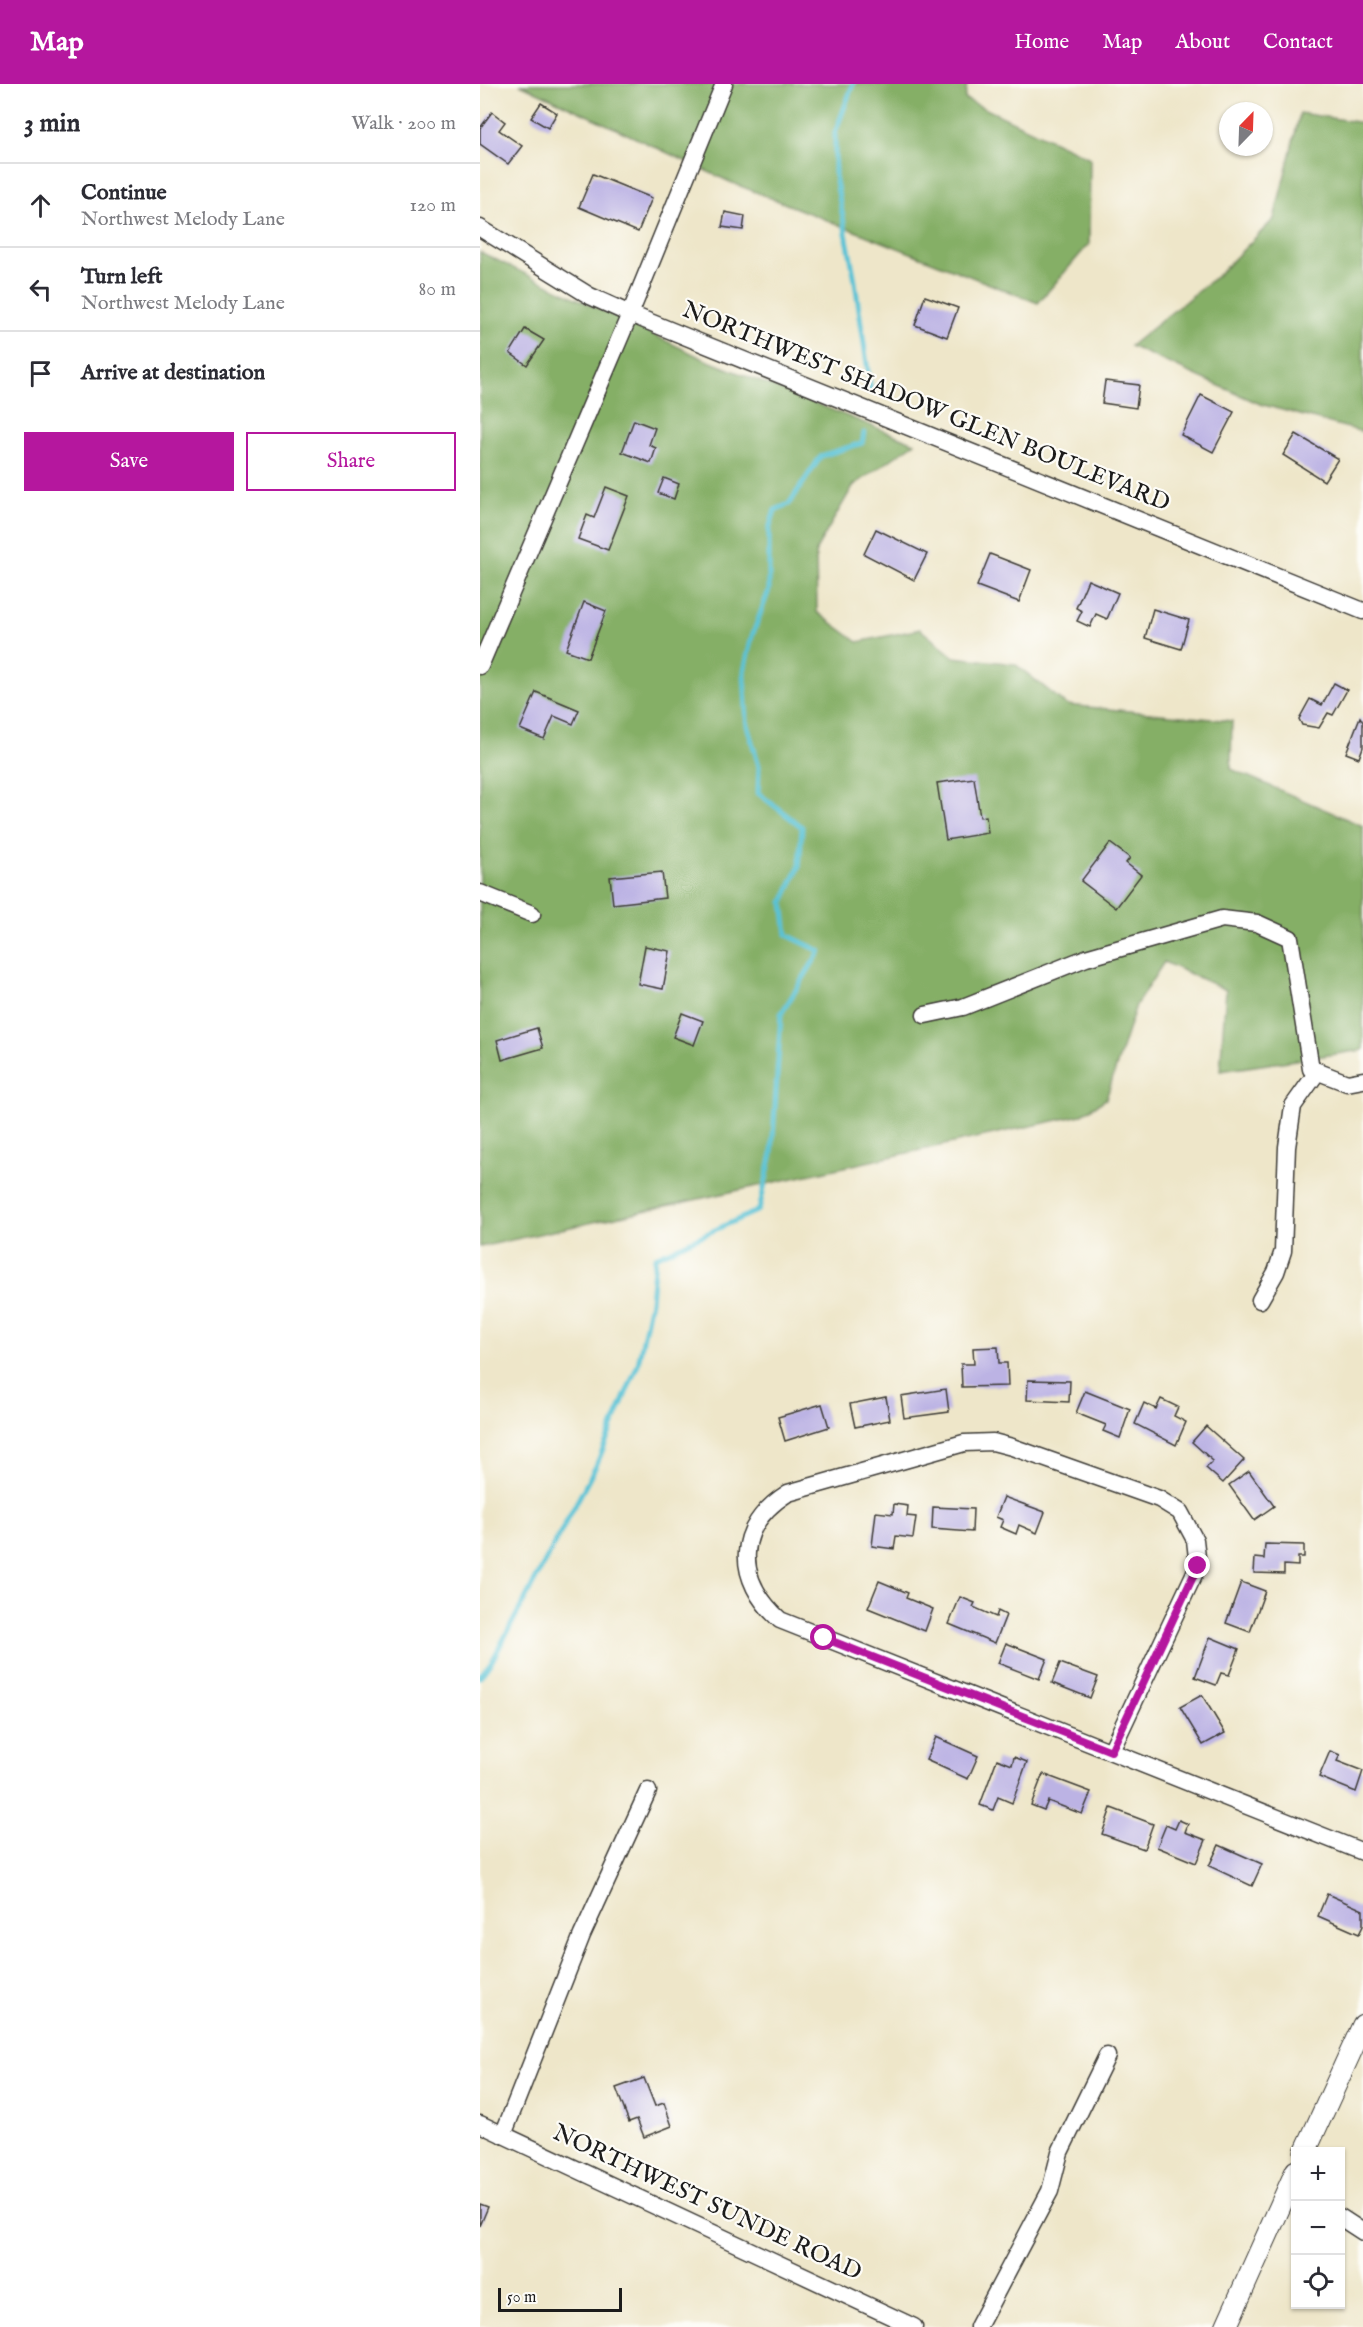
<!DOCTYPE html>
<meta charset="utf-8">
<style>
body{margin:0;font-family:"IM FELL English",serif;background:#f2f2f3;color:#2b2b33}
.controls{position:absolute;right:18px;bottom:18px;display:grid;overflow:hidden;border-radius:0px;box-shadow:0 2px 4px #0004}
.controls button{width:54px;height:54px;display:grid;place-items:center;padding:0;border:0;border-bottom:2px solid #e1e1e2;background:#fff;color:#2b2b33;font:30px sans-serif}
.compass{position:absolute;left:739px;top:18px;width:54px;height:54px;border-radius:50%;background:#fff;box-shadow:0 2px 4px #0004;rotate:23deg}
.scale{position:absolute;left:18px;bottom:15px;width:124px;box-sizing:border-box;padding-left:6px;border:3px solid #1c1c1c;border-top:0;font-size:16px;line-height:21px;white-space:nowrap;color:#1c1c1c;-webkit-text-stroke:4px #fdfcf7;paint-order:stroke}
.stop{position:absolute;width:18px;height:18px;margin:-14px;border:4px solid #b5179e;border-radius:50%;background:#fff}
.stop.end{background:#b5179e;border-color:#fff;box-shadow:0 2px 6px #0008}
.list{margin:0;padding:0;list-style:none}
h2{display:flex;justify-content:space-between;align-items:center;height:78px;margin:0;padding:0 24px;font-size:26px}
h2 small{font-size:20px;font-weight:400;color:#7c7c81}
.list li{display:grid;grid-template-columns:39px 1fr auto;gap:18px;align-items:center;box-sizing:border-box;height:84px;padding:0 24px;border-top:2px solid #e1e1e2}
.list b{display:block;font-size:22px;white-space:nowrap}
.list p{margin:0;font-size:20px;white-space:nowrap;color:#7c7c81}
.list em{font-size:20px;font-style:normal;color:#7c7c81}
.actions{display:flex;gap:12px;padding:18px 24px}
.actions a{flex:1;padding:14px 0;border:2px solid #b5179e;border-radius:0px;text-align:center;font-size:21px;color:#b5179e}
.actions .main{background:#b5179e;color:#fff}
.icon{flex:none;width:33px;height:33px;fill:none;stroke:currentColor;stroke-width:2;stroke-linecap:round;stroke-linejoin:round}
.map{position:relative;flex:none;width:883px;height:2243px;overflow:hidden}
header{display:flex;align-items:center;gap:36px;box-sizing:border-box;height:84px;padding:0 30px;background:#b5179e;color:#fff}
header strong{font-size:28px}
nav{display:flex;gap:33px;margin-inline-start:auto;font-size:21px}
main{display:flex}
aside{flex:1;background:#fff}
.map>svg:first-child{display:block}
.forest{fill:#85af66;stroke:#506641;stroke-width:1.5}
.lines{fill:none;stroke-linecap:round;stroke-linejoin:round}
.stream{stroke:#59c2d5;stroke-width:5}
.building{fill:#bcb3e4}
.minor-casing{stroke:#3c3a36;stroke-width:19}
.major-casing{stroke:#3c3a36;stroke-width:23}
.minor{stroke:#fff;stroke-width:16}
.major{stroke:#fff;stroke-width:21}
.route{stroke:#b5179e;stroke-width:8}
.labels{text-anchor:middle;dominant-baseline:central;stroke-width:4.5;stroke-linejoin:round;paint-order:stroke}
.street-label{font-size:24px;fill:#1c1c1c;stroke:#fdfcf7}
</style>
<header>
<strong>Map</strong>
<nav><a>Home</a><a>Map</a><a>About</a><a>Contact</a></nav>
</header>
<main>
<aside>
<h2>3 min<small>Walk · 200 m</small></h2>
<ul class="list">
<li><svg class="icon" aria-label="ahead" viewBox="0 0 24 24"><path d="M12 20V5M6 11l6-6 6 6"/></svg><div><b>Continue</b><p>Northwest Melody Lane</p></div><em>120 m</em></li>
<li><svg class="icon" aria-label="left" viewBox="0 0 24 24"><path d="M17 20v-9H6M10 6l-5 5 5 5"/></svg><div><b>Turn left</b><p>Northwest Melody Lane</p></div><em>80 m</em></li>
<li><svg class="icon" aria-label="arrive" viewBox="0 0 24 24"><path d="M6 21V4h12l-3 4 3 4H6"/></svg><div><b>Arrive at destination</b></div></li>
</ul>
<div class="actions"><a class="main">Save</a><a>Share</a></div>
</aside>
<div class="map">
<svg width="883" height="2243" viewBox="0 0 883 2243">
<rect width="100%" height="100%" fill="#fdfcf7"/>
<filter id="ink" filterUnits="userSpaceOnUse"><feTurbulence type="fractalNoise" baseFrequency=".0167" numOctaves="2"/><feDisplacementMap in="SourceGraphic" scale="12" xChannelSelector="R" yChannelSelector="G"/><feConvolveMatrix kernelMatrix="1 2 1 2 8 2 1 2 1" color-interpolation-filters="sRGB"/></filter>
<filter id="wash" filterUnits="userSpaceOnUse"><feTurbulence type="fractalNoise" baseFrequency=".008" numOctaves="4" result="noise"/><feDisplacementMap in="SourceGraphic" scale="24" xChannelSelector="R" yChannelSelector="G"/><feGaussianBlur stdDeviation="1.35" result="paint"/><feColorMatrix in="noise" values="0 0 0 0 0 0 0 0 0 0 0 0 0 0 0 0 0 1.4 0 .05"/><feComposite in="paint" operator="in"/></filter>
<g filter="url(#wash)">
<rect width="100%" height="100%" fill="#eee6c9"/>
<g class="forest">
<path d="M40,0H487L485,15L610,74L609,160L558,219L250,98Z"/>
<path d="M820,29L883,39V348L780,320L650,262L739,190L794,135Z"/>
<path d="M0,168L226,276L435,359L373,402L336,466L337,528L378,558L440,545L474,573L535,580L587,621L752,637L751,685L883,742V966L740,987L746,906L684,878L656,921L626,1015L601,1031L0,1163Z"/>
</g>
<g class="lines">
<g class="stream">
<path d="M373,0L355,49V92L374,191L391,308"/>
<path d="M0,1593L12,1577L116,1382L158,1280L171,1217L175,1173L279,1126L292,1069L301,930L340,867L307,851L303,818L319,783L322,743L278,709L279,682L267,641L264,587L272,552L289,506V445L295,426L309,420L341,372L382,359L384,349"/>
</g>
</g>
<g id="blocks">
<g class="building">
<path d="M61,19L77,29L68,44L51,34Z"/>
<path d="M12,28L25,38L19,46L42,62L28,80L0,60V44Z"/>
<path d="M113,90L172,114L158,148L99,123Z"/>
<path d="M245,128L265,132L263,146L242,143Z"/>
<path d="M445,212L478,224L467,253L435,241Z"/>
<path d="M45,245L64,256L47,281L30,269Z"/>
<path d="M625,297L659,301L656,324L622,319Z"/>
<path d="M721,311L754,328L733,368L701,351Z"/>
<path d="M154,336L175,344L169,361L176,364L171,379L142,368Z"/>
<path d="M816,350L858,375L844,397L803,371Z"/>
<path d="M184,394L199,400L194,415L178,409Z"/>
<path d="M126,403L149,412L128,466L98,455L107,431L114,434Z"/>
<path d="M396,445L447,470L434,496L384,470Z"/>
<path d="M510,470L551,486L539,518L497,502Z"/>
<path d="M608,496L638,509L627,535L616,530L610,543L597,537L602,527L596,524Z"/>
<path d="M104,518L126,527L108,574L86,566Z"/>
<path d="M673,525L709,536L701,565L665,554Z"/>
<path d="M854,599L867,606L853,631L848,629L839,644L822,641L819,635L830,615L842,621Z"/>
<path d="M56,608L99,626L93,640L74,632L64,655L40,645Z"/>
<path d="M880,633L883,638V663L879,674L866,669Z"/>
<path d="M494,694L500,733L506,732L508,749L466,756L457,699Z"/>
<path d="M630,759L650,774L646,779L661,791L636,824L601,797Z"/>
<path d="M182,788L185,814L133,820L130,793Z"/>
<path d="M165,862L190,867L183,905L158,900Z"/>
<path d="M202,929L223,937L214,961L193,953Z"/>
<path d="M57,944L63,964L22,976L17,956Z"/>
<path d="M518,1263L519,1279H527L528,1302L482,1303L481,1280H494L493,1264Z"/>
<path d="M548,1296L590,1297L589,1318L547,1316Z"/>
<path d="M466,1305L469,1328L424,1334L421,1312Z"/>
<path d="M605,1307L650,1325L640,1354L623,1347L626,1341L596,1329Z"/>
<path d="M406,1313L410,1336L375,1343L370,1320Z"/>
<path d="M681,1315L698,1323L694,1332L706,1338L696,1361L655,1340L664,1319L676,1325Z"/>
<path d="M342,1320L349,1343L305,1357L298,1333Z"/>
<path d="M726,1342L764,1376L743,1399L726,1384L733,1377L712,1358Z"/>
<path d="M769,1387L794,1422L774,1436L749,1401Z"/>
<path d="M524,1413L565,1428L557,1449L539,1441L536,1450L520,1443L523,1436L516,1433Z"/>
<path d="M414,1420L428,1422L427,1432L436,1433L433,1454L416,1452L414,1465L392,1462L396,1428L413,1430Z"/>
<path d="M453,1423L493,1425L492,1448L452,1445Z"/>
<path d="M785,1460L824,1461V1473H818V1482L804,1481V1490L774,1489L775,1474L784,1475Z"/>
<path d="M399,1497L428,1509L426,1514L453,1525L445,1547L388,1524Z"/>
<path d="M761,1498L785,1507L770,1548L746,1539Z"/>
<path d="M480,1513L495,1519L493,1523L516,1533L518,1527L526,1531L515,1559L469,1540Z"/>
<path d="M730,1553L759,1565L749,1591L741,1589L736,1601L715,1593Z"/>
<path d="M526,1559L567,1575L559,1595L518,1579Z"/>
<path d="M580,1579L618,1593L610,1614L572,1599Z"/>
<path d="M722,1611L745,1649L723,1661L700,1623Z"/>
<path d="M456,1653L498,1672L488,1695L446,1676Z"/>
<path d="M850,1667L860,1671L857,1677L883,1687L876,1708L839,1693Z"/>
<path d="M534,1673L547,1678L532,1719L518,1713L513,1726L500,1721L517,1675L532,1681Z"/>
<path d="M563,1690L611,1708L602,1730L568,1717L564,1726L551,1721Z"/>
<path d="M631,1724L673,1740L664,1765L622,1750Z"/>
<path d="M699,1736L708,1740L705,1748L726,1756L716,1779L677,1763L686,1741L695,1745Z"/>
<path d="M739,1761L782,1780L772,1802L729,1782Z"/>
<path d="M847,1810L883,1826V1842L879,1850L838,1832Z"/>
<path d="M164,1994L175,2022L184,2019L192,2042L164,2053L157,2035L149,2038L136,2004Z"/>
<path d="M0,2120L8,2123L0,2142Z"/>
</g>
</g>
</g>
<g filter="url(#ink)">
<use href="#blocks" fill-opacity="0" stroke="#3c3a36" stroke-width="1.5"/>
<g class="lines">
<g class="minor-casing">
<g id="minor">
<path d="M0,144L110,212L150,230L883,527"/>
<path d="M0,582L150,230L244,0"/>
<path d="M0,809L52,830"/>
<path d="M445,931L483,923L606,874L742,835L777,839L810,854L831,985L867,999L883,996"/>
<path d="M780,1216L796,1188L803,1167L807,1063L813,1022L838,987"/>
<path d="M631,1667L718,1482L715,1456L700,1428L679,1415L532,1363L513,1358L484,1359L308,1409C254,1443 255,1495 300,1536L883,1768"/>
<path d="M0,2040L434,2243"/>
<path d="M23,2051L102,1851L168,1707"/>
<path d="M860,2133L883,2148"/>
<path d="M498,2243L570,2107L580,2068L627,1972"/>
</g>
</g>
<g class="major-casing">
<g id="major">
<path d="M825,2068L883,1941"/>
<path d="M746,2243L816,2087"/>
</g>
</g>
<use href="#minor" class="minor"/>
<use href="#major" class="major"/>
</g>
</g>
<g class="lines" filter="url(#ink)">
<path class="route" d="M344,1554L631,1667L718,1482"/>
</g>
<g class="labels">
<g class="street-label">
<text transform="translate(446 323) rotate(22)">NORTHWEST SHADOW GLEN BOULEVARD</text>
<text transform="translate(227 2119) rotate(25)">NORTHWEST SUNDE ROAD</text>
</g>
</g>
</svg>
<div class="controls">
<button>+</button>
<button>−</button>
<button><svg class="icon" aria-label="locate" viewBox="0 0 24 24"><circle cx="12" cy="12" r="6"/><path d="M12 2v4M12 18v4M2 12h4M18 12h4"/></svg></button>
</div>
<svg class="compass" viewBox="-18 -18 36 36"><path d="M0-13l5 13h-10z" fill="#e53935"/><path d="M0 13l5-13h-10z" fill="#7c7c81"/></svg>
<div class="scale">50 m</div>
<div class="stop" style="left:344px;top:1554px"></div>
<div class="stop end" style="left:718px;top:1482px"></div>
</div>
</main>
